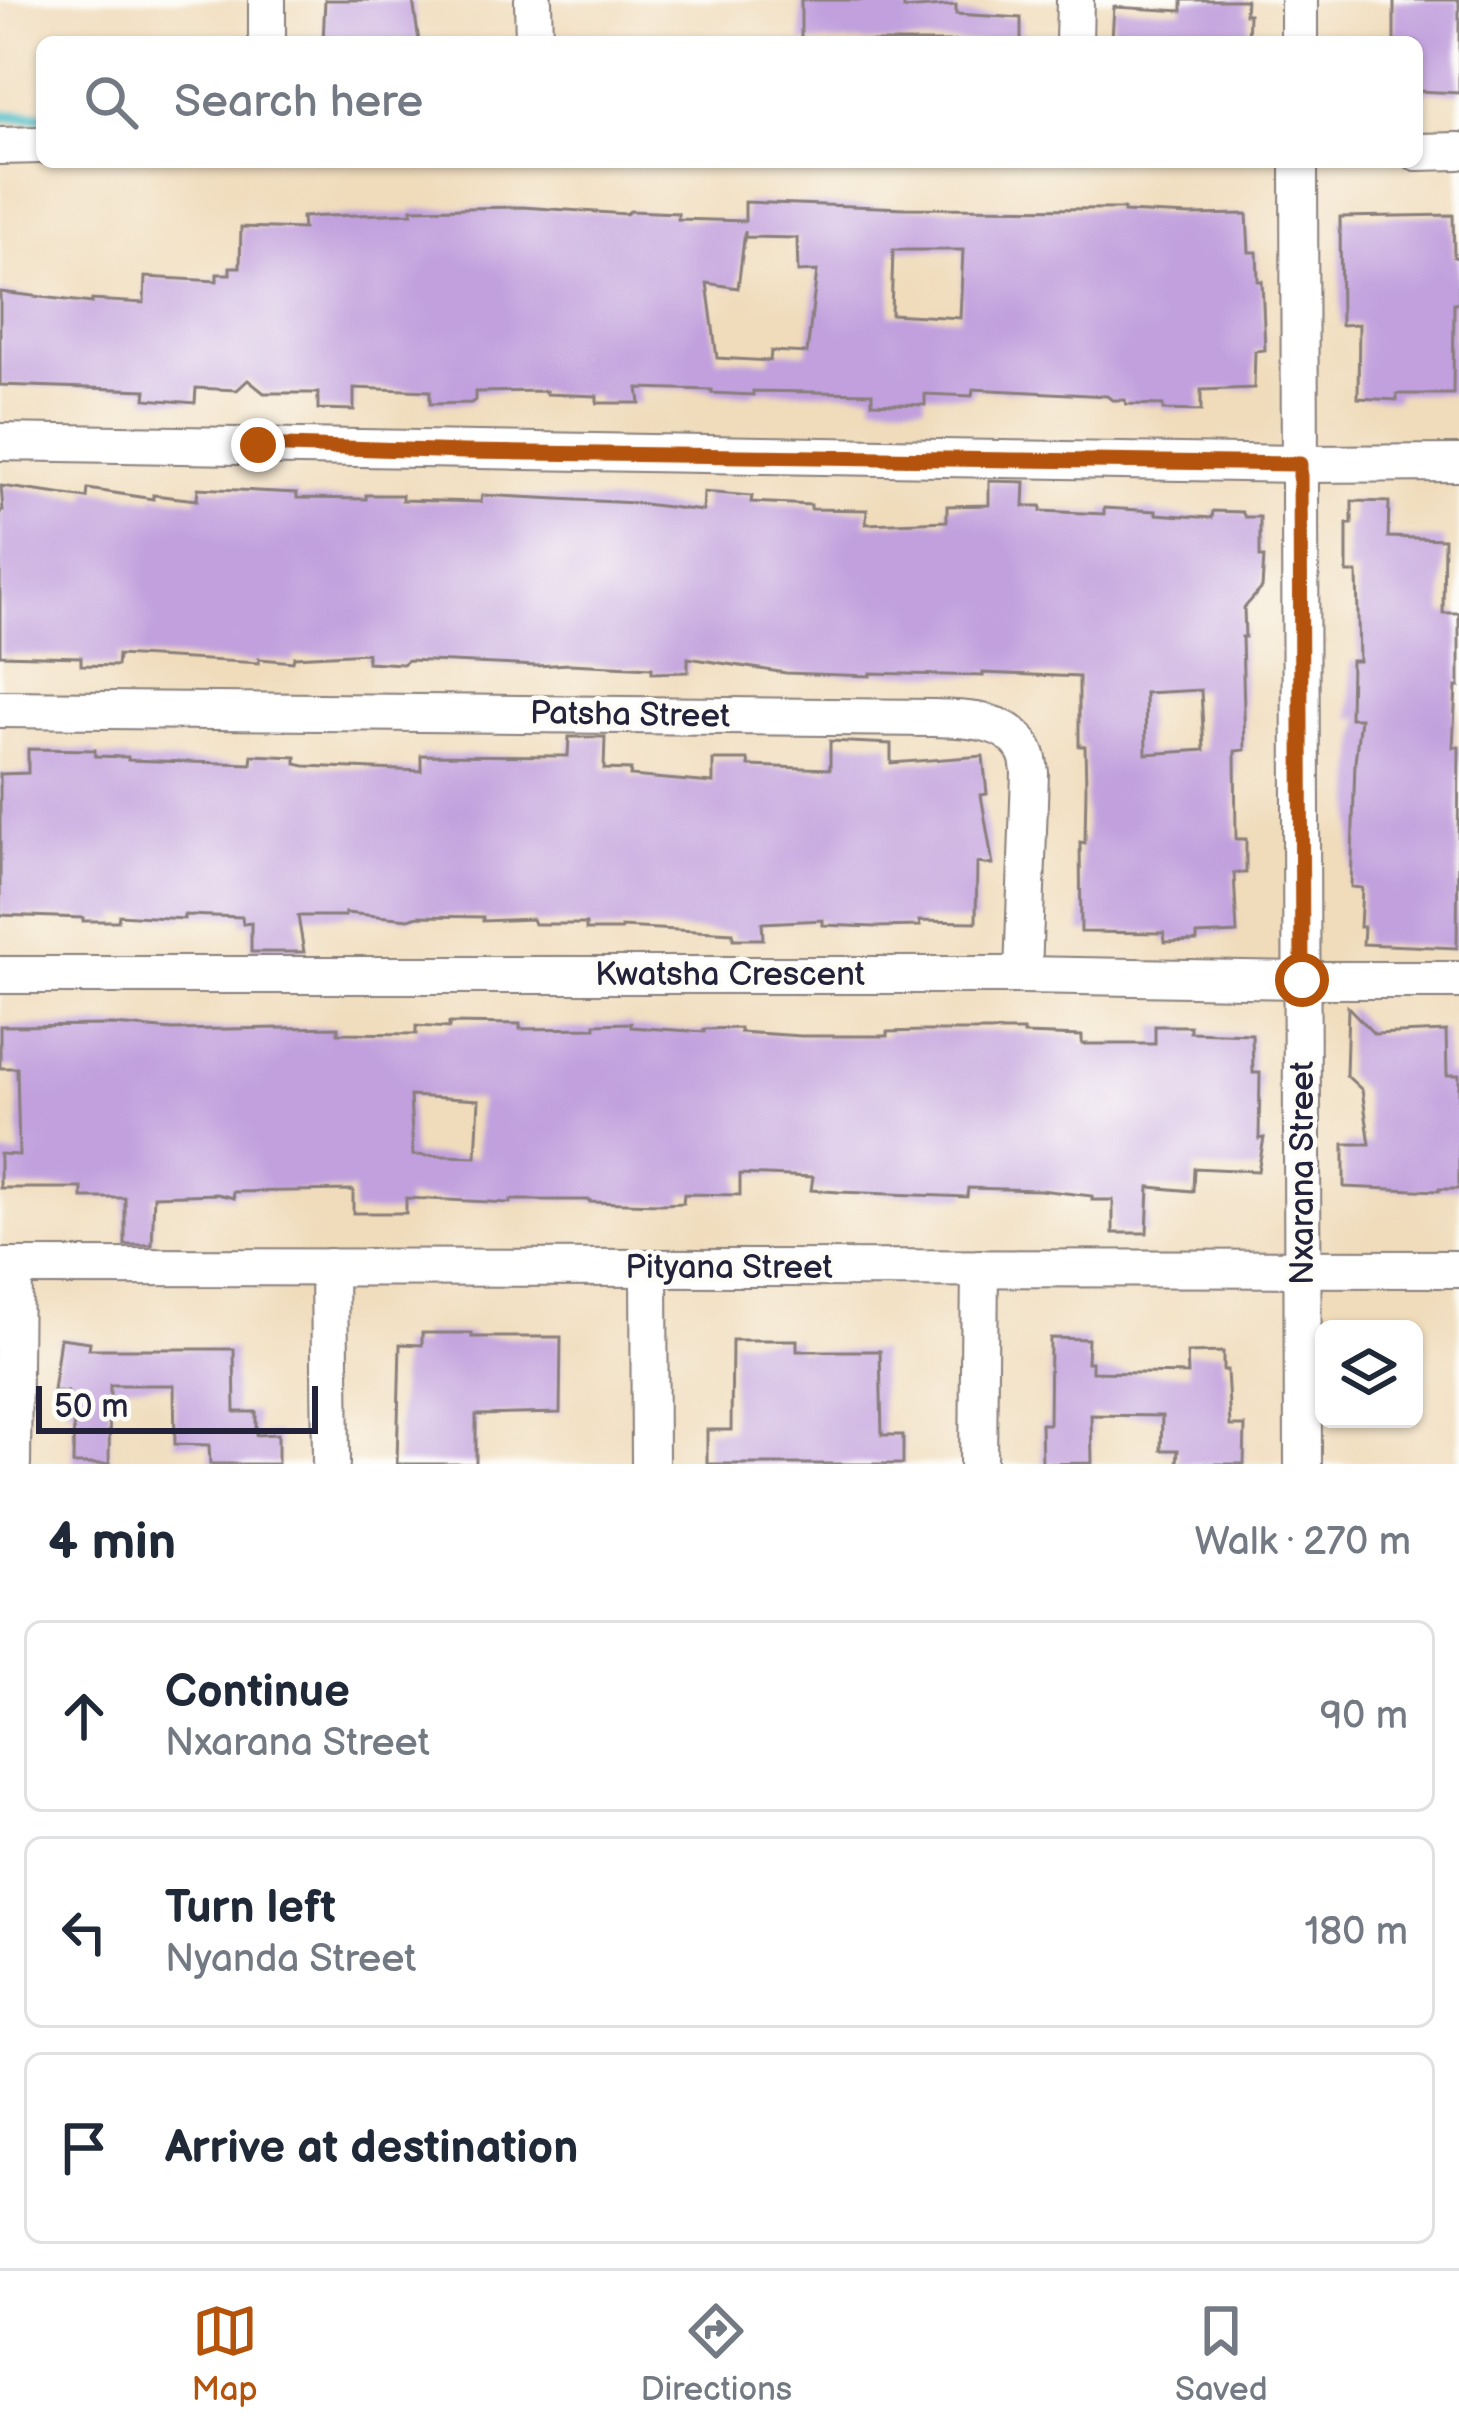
<!DOCTYPE html>
<meta charset="utf-8">
<style>
body{margin:0;font-family:"Balsamiq Sans",sans-serif;background:#f2f2f3;color:#1f2937}
.controls{position:absolute;right:36px;bottom:36px;display:grid;overflow:hidden;border-radius:18px;box-shadow:0 3px 9px #0004}
.controls button{width:108px;height:108px;display:grid;place-items:center;padding:0;border:0;border-bottom:3px solid #e0e1e3;background:#fff;color:#1f2937;font:60px sans-serif}
.scale{position:absolute;left:36px;bottom:30px;width:282px;box-sizing:border-box;padding-left:12px;border:6px solid #22223b;border-top:0;font-size:33px;line-height:42px;white-space:nowrap;color:#22223b;-webkit-text-stroke:9px #fdfcf7;paint-order:stroke}
.stop{position:absolute;width:36px;height:36px;margin:-27px;border:9px solid #b45309;border-radius:50%;background:#fff}
.stop.end{background:#b45309;border-color:#fff;box-shadow:0 3px 12px #0008}
.list{margin:0;padding:0;list-style:none}
h2{display:flex;justify-content:space-between;align-items:center;height:156px;margin:0;padding:0 48px;font-size:51px}
h2 small{font-size:39px;font-weight:400;color:#747a83}
.list li{display:grid;grid-template-columns:78px 1fr auto;gap:36px;align-items:center;box-sizing:border-box;height:192px;margin:0 24px 24px;padding:0 24px;border:3px solid #e0e1e3;border-radius:18px}
.list b{display:block;font-size:45px;white-space:nowrap}
.list p{margin:0;font-size:39px;white-space:nowrap;color:#747a83}
.list em{font-size:39px;font-style:normal;color:#747a83}
.icon{flex:none;width:66px;height:66px;fill:none;stroke:currentColor;stroke-width:2;stroke-linecap:round;stroke-linejoin:round}
.map{position:relative;flex:none;width:1459px;height:1464px;overflow:hidden}
.search{position:absolute;background:#fff;box-shadow:0 3px 9px #0004;left:36px;right:36px;top:36px;height:132px;display:flex;align-items:center;gap:30px;box-sizing:border-box;padding:0 42px;border-radius:18px;color:#747a83;font-size:45px}
.sheet{height:804px;background:#fff}
nav{display:flex;justify-content:space-around;align-items:center;box-sizing:border-box;height:168px;border-top:3px solid #e0e1e3;background:#fff;font-size:33px;color:#747a83}
nav a{display:grid;justify-items:center;gap:6px}
nav .on{color:#b45309}
.map>svg:first-child{display:block}
.lines{fill:none;stroke-linecap:round;stroke-linejoin:round}
.stream{stroke:#50bec8;stroke-width:12}
.building{fill:#c1a0dd;fill-rule:evenodd}
.minor-casing{stroke:#897f7b;stroke-width:40}
.minor{stroke:#fff;stroke-width:36}
.route{stroke:#b45309;stroke-width:15}
.labels{text-anchor:middle;dominant-baseline:central;stroke-width:9;stroke-linejoin:round;paint-order:stroke}
.street-label{font-size:33px;fill:#22223b;stroke:#fdfcf7}
</style>
<div class="map">
<svg width="1459" height="1464" viewBox="0 0 1459 1464">
<rect width="100%" height="100%" fill="#fdfcf7"/>
<filter id="ink" filterUnits="userSpaceOnUse"><feTurbulence type="fractalNoise" baseFrequency=".00833" numOctaves="2"/><feDisplacementMap in="SourceGraphic" scale="24" xChannelSelector="R" yChannelSelector="G"/><feConvolveMatrix kernelMatrix="1 2 1 2 8 2 1 2 1" color-interpolation-filters="sRGB"/></filter>
<filter id="wash" filterUnits="userSpaceOnUse"><feTurbulence type="fractalNoise" baseFrequency=".004" numOctaves="4" result="noise"/><feDisplacementMap in="SourceGraphic" scale="48" xChannelSelector="R" yChannelSelector="G"/><feGaussianBlur stdDeviation="2.7" result="paint"/><feColorMatrix in="noise" values="0 0 0 0 0 0 0 0 0 0 0 0 0 0 0 0 0 1.4 0 .05"/><feComposite in="paint" operator="in"/></filter>
<g filter="url(#wash)">
<rect width="100%" height="100%" fill="#f0dcbb"/>
<g class="lines">
<path class="stream" d="M0,116H42"/>
</g>
<g id="blocks">
<g class="building">
<path d="M325,0H413L419,42H323Z"/>
<path d="M801,0H904V9L956,5V14L1021,18V42H801Z"/>
<path d="M1182,0H1246L1245,14H1249L1248,42L1112,39L1114,7L1182,11Z"/>
<path d="M1394,0H1459V93L1417,91V42H1394Z"/>
<path d="M745,202L905,208L1124,209V212L1191,215L1247,214L1249,252H1257L1258,281H1262L1265,350L1255,351L1254,388L1201,390V411L1163,410V405L1126,404L1125,400H1112L1107,396L973,389L972,396L925,394V405L872,403V393L753,391V395L712,393V390L638,388L640,403H597V396L546,394V391L475,392V400L471,403L430,404V391L354,388V410L318,409V393H264L248,380L237,390L196,388L195,403L145,399L146,390L0,385V292L92,303V300L144,303L145,277L217,281V274H230V267H240L241,227L303,229L302,217L412,213V209L522,207L626,214L630,211L678,213V219L745,221ZM745,231V237L797,238L798,272L817,271L807,353L771,351L770,361L717,358L707,283L738,288ZM893,250H963L960,318L891,314Z"/>
<path d="M1453,215L1454,257L1459,258V303H1454L1453,394H1397V400L1358,398L1359,324L1341,325L1340,217Z"/>
<path d="M989,481L1025,482L1024,506H1041V511L1104,514V508L1156,511V514L1212,518L1213,511L1242,512L1245,517H1260V557H1264L1262,588L1244,608L1245,637H1242L1245,750L1235,751L1236,839H1246V873H1234L1237,933L1197,935V941L1165,942L1164,933L1081,932L1080,842L1085,843L1086,788L1085,746H1079V677L983,673V676L870,673V676L786,673L688,658V672L652,673V668L569,664L537,666L408,660L403,664L367,662V653L294,657L293,662L259,659V663L118,655L117,666L81,665V657L0,655V511H3L1,486L87,498L88,489L153,499V495L197,500L198,488L297,493V498L366,499V495H402V500L481,502L482,495L635,503L703,511L704,492L752,496L751,502L811,505V509L867,510L866,524L947,521V506L989,505ZM1201,690L1204,750L1146,754L1145,693Z"/>
<path d="M1352,501L1389,502L1388,537L1444,539L1443,613H1459V687H1456L1453,747H1459L1457,948L1363,944L1364,927H1360L1362,888L1351,887L1355,762L1360,718H1350L1351,661H1359L1357,573H1347V524H1352Z"/>
<path d="M569,737H605L604,769L631,770L630,776L713,783V760H748L749,766L830,769V741L891,744V763L983,756L987,794L981,795L993,865L977,863L976,922L919,921L920,926L876,927L823,925V920L762,923L763,939H733V933L621,927V930H586V924H534L532,919L483,921V917L418,916L409,919L345,913V916H298L304,952H251V923L243,924L242,917L184,915V919L119,915L118,921H83V918L0,915V774L28,773V749L95,750V756L128,757V760L251,764L252,755L296,757V764L305,766L421,771V755L568,756Z"/>
<path d="M1348,1007L1374,1034L1446,1031L1447,1075H1459V1189H1439V1191L1344,1187V1144H1370L1362,1090L1346,1075Z"/>
<path d="M449,1023L520,1024V1029L595,1028V1024L631,1023V1027L704,1032V1029L740,1028V1032L801,1036H887V1032L924,1031H1024V1034L1082,1036V1044H1155V1026H1190V1032L1252,1034L1253,1073H1260L1259,1139L1264,1138L1258,1171L1194,1168L1193,1191L1149,1187L1147,1233H1113V1200H1092V1196L1040,1190L968,1188L967,1197L839,1192L811,1190L813,1177L740,1174V1195L684,1194L683,1203L661,1204L590,1202V1200H510V1203L406,1198V1213H353V1190L233,1192L234,1198L217,1194L154,1196L152,1245H125V1198H82V1188H0V1154L19,1155L17,1068H0V1026L113,1025L173,1030L338,1027V1033L416,1034V1026L449,1028ZM410,1096L479,1100L476,1157L413,1155Z"/>
<path d="M422,1333H472V1337H561L560,1413L476,1415V1464H397L400,1344L422,1345Z"/>
<path d="M60,1338L90,1342L89,1349H234L235,1412H256V1435L278,1434V1464H210L209,1445L175,1444L174,1385H110L109,1464H73L74,1409L66,1408L67,1392L53,1391Z"/>
<path d="M1050,1338L1088,1339L1087,1362H1092V1372L1188,1374L1187,1353L1223,1352V1370H1227L1230,1426H1245L1244,1464H1177L1178,1450H1161L1162,1416L1091,1415L1092,1463L1042,1464L1041,1424H1049Z"/>
<path d="M732,1340H797V1351H880L882,1435H903V1464H707V1430H731Z"/>
</g>
</g>
</g>
<g filter="url(#ink)">
<use href="#blocks" fill-opacity="0" stroke="#897f7b" stroke-width="3"/>
<g class="lines">
<g class="minor-casing">
<g id="minor">
<path d="M267,0V42"/>
<path d="M533,0L534,42"/>
<path d="M1074,42L1075,0"/>
<path d="M1299,42V0"/>
<path d="M0,146L42,145"/>
<path d="M1417,152L1459,151"/>
<path d="M1299,162L1303,1464"/>
<path d="M0,442L1300,464L1459,463"/>
<path d="M0,709L933,718C965,719 1011,718 1026,753C1029,759 1029,766 1030,773L1023,975"/>
<path d="M0,975H1023L1302,980H1459"/>
<path d="M0,1267L1459,1269"/>
<path d="M329,1267L331,1464"/>
<path d="M649,1269L650,1464"/>
<path d="M12,1464L14,1267"/>
<path d="M978,1464L980,1268"/>
</g>
</g>
<use href="#minor" class="minor"/>
</g>
</g>
<g class="lines" filter="url(#ink)">
<path class="route" d="M258,445L464,452L1300,464L1302,980"/>
</g>
<g class="labels">
<g class="street-label">
<text transform="translate(630 715) rotate(1)">Patsha Street</text>
<text x="730" y="975">Kwatsha Crescent</text>
<text transform="translate(1303 1173) rotate(-90)">Nxarana Street</text>
<text x="729" y="1268">Pityana Street</text>
</g>
</g>
</svg>
<div class="controls">
<button><svg class="icon" aria-label="layers" viewBox="0 0 24 24"><path d="M12 4l9 5-9 5-9-5zM3 14l9 5 9-5"/></svg></button>
</div>
<div class="scale">50 m</div>
<div class="stop" style="left:1302px;top:980px"></div>
<div class="stop end" style="left:258px;top:445px"></div>
<div class="search"><svg class="icon" aria-label="search" viewBox="0 0 24 24"><circle cx="10" cy="10" r="6"/><path d="M15 15l6 6"/></svg>Search here</div>
</div>
<section class="sheet">
<h2>4 min<small>Walk · 270 m</small></h2>
<ul class="list">
<li><svg class="icon" aria-label="ahead" viewBox="0 0 24 24"><path d="M12 20V5M6 11l6-6 6 6"/></svg><div><b>Continue</b><p>Nxarana Street</p></div><em>90 m</em></li>
<li><svg class="icon" aria-label="left" viewBox="0 0 24 24"><path d="M17 20v-9H6M10 6l-5 5 5 5"/></svg><div><b>Turn left</b><p>Nyanda Street</p></div><em>180 m</em></li>
<li><svg class="icon" aria-label="arrive" viewBox="0 0 24 24"><path d="M6 21V4h12l-3 4 3 4H6"/></svg><div><b>Arrive at destination</b></div></li>
</ul>
</section>
<nav>
<a class="on"><svg class="icon" aria-label="map" viewBox="0 0 24 24"><path d="M3 6l6-2 6 2 6-2v14l-6 2-6-2-6 2zM9 4v14M15 6v14"/></svg>Map</a>
<a><svg class="icon" aria-label="directions" viewBox="0 0 24 24"><path d="M12 3l9 9-9 9-9-9zM9 14v-3h6M13 9l2 2-2 2"/></svg>Directions</a>
<a><svg class="icon" aria-label="saved" viewBox="0 0 24 24"><path d="M7 4h10v16l-5-4-5 4z"/></svg>Saved</a>
</nav>
